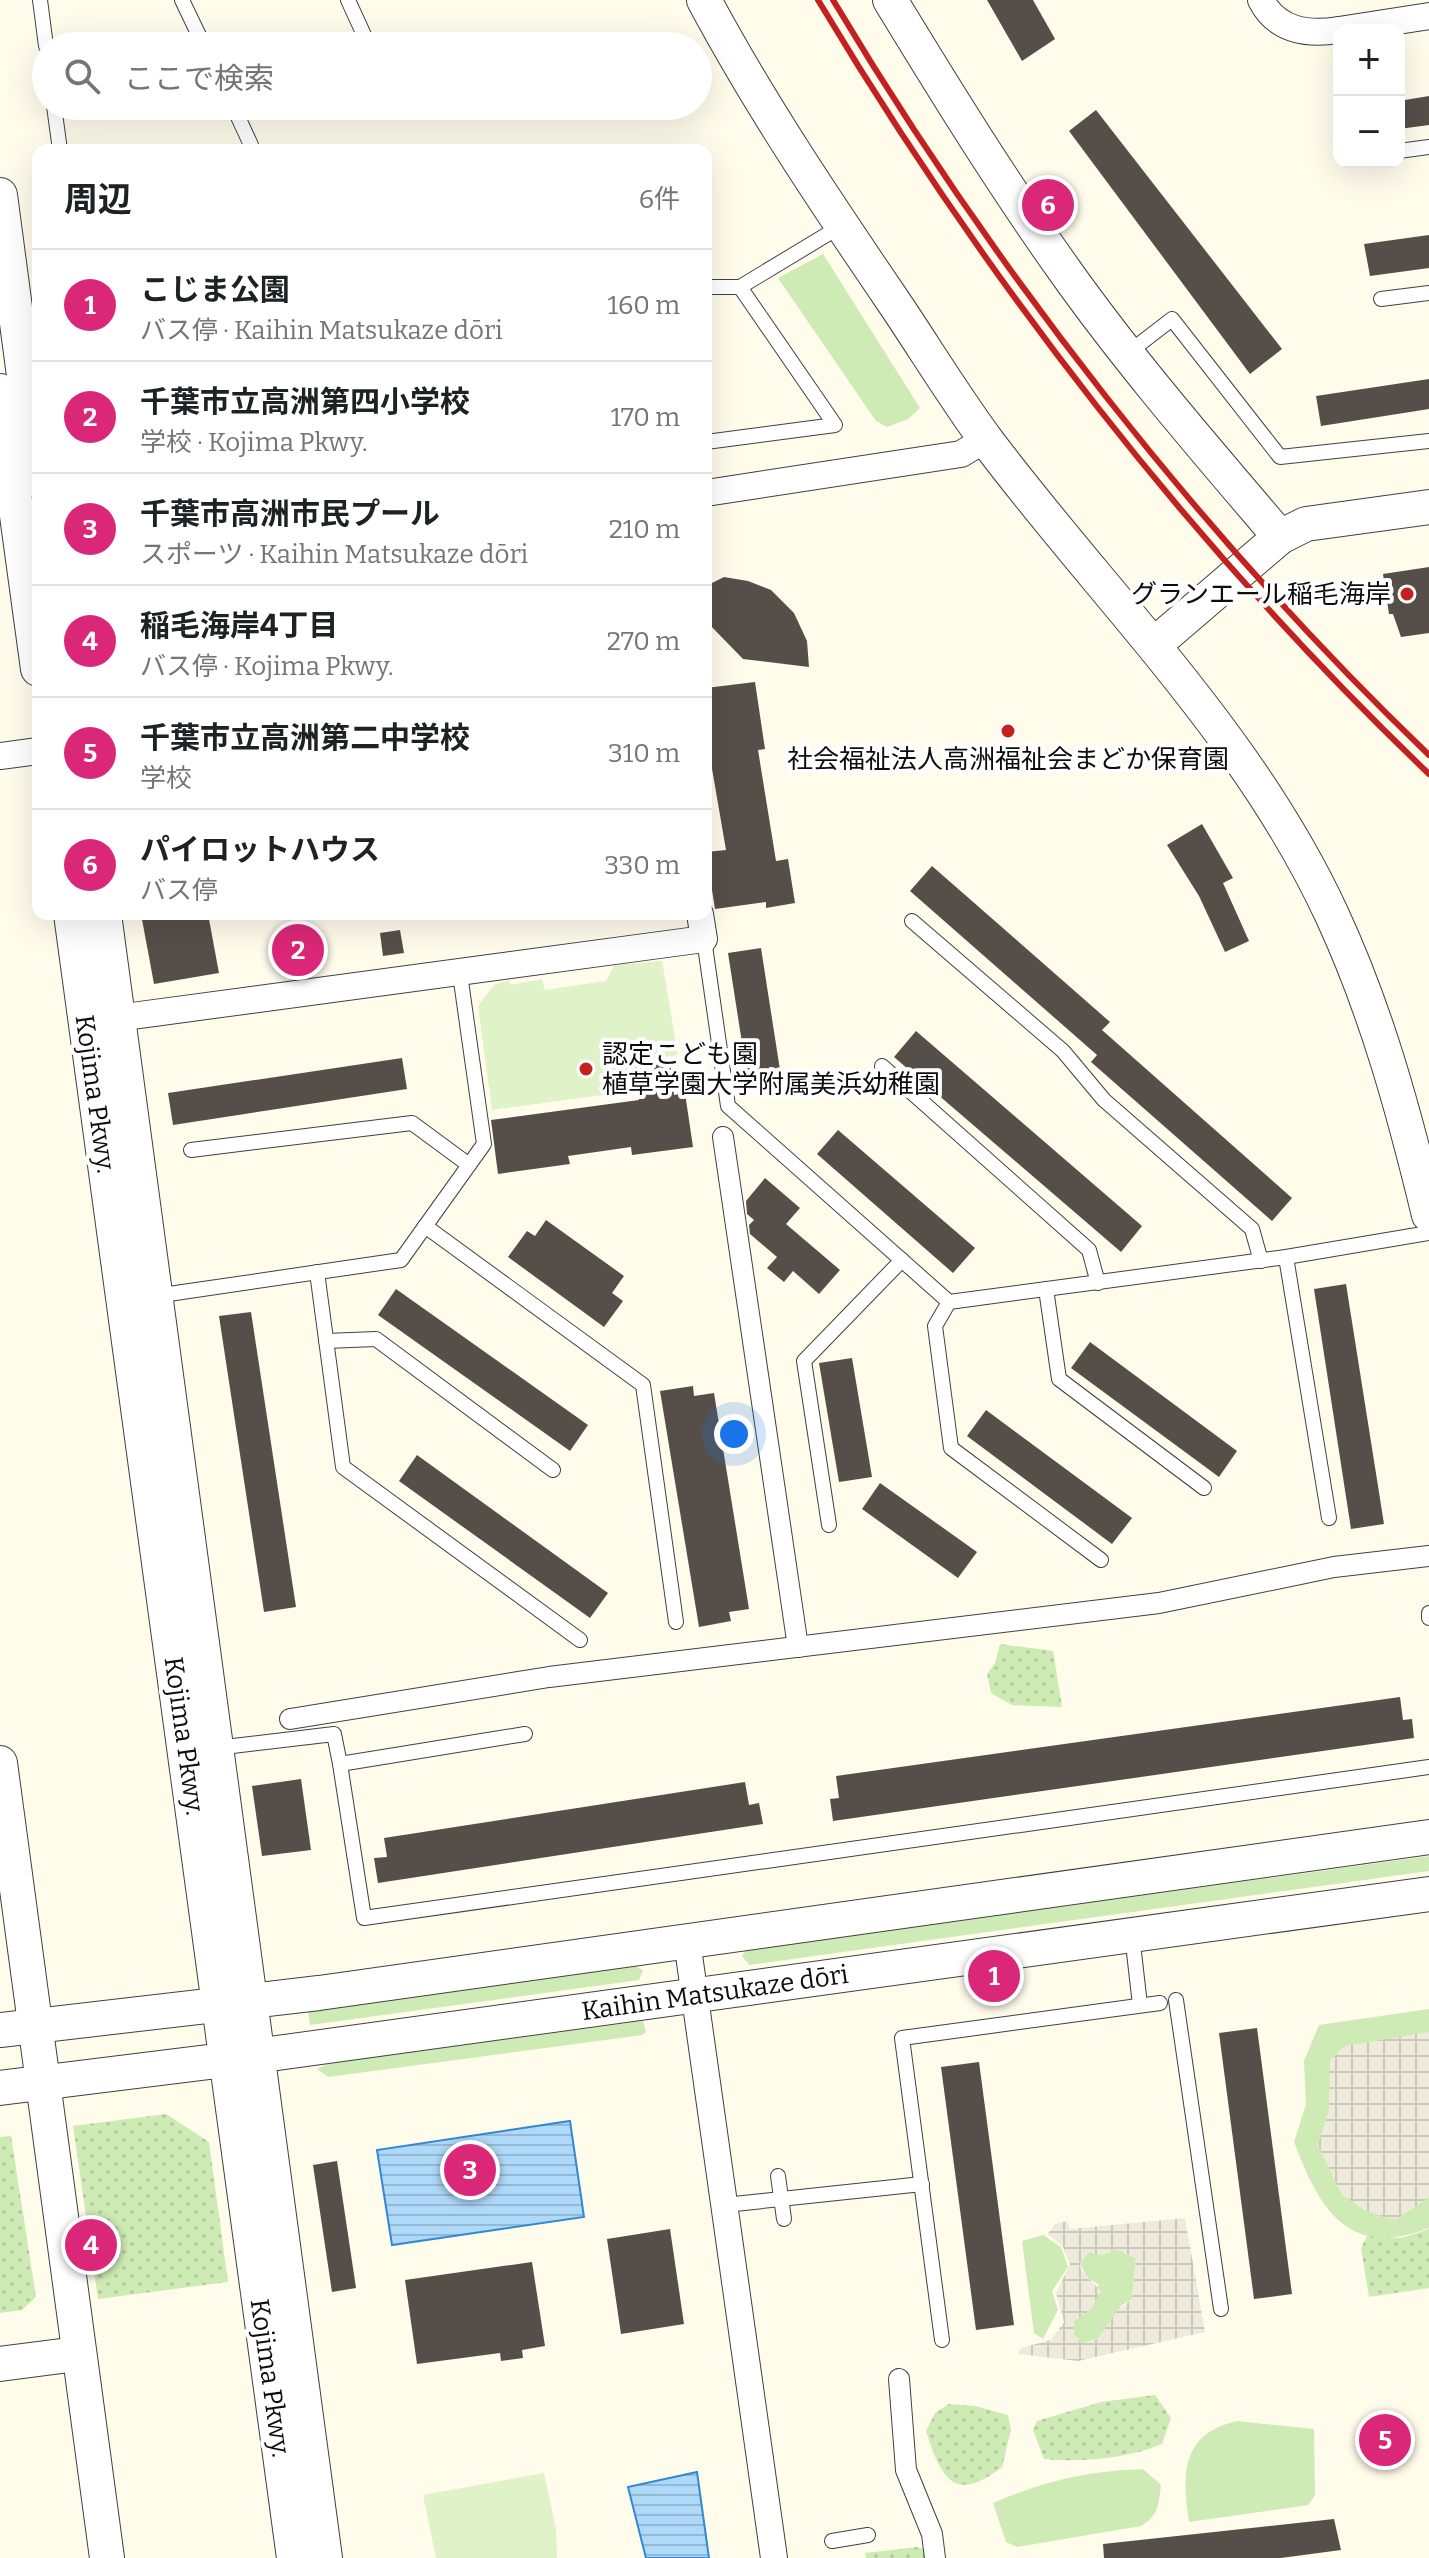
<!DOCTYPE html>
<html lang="ja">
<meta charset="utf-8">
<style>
body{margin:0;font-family:Bitter,"Noto Sans JP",serif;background:#f2f2f2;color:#202124}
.controls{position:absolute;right:24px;top:24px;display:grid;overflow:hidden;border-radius:16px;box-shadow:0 8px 32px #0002}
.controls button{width:72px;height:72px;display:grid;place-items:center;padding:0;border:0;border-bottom:2px solid #e0e0e0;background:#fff;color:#202124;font:40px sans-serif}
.you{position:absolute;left:734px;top:1434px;width:28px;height:28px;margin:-20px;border:6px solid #fff;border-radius:50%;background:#1a73e8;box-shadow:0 0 0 12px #1a73e833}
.badge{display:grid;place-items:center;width:52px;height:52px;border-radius:50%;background:#db2777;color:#fff;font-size:26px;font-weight:700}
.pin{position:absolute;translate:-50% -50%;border:4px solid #fff;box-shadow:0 2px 8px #0006}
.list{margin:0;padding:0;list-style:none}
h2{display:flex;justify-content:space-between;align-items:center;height:104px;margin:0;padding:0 32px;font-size:34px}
h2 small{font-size:26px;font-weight:400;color:#757577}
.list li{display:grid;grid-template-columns:52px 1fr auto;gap:24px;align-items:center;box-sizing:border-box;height:112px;padding:0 32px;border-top:2px solid #e0e0e0}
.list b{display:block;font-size:30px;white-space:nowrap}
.list p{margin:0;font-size:26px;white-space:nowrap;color:#757577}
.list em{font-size:26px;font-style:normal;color:#757577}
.icon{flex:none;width:44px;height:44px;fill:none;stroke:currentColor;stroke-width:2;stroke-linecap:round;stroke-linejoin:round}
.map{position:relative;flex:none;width:1429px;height:2558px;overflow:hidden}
.search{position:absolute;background:#fff;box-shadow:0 8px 32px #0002;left:32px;top:32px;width:680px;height:88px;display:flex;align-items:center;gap:20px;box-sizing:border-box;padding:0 28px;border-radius:44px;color:#757577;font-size:30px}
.panel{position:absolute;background:#fff;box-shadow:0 8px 32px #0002;left:32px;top:144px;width:680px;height:776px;border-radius:16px}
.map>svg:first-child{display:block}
.grass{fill:#ceebb5}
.park{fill:url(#park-dots)}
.pitch{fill:#e0f2c7}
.plaza{fill:url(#plaza-grid);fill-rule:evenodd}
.water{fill:url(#water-rules);stroke:#3289d3;stroke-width:2}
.building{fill:#564f49}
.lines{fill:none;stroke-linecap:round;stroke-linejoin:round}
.service-casing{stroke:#404040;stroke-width:16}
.pedestrian-casing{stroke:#404040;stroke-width:22}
.minor-casing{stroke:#404040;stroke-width:28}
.tertiary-casing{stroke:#404040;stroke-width:36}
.service{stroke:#fff;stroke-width:14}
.pedestrian{stroke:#fff;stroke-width:20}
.minor{stroke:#fff;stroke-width:26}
.tertiary{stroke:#fff;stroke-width:34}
.rail{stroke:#c3211f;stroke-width:6}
.poi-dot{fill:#c3211f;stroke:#fff;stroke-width:3}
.labels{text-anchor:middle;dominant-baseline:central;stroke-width:8;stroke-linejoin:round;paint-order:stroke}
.poi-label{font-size:26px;fill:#0d0d0d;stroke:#fff;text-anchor:end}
.street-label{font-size:26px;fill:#0d0d0d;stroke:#fff}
</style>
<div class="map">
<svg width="1429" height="2558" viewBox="0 0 1429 2558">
<defs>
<pattern id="park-dots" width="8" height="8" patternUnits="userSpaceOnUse" patternTransform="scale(2)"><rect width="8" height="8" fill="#ceebb5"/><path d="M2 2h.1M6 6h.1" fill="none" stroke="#b0c89a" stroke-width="1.8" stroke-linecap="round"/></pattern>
<pattern id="plaza-grid" width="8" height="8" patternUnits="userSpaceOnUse" patternTransform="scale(2)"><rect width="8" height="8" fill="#efebdc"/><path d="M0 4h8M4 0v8" fill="none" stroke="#ccc8bc"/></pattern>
<pattern id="water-rules" width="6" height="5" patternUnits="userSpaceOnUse" patternTransform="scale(2)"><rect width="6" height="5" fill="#afd9f9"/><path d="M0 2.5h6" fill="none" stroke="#95b9d4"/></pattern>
</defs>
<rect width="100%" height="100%" fill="#fffcec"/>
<g class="grass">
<path d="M823,254L920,408L908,419L887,427L876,421L778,278Z"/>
<path d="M1429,1856V1871L749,1965L742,1956L746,1950Z"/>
<path d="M634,1965L643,1970L639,1980L310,2025L308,2010Z"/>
<path d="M1429,2009V2228C1348,2260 1319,2208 1294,2142L1306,2104L1304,2061L1319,2025Z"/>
<path d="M643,2021L646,2032L642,2035L328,2077L317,2069L329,2063Z"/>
<path d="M1043,2235L1061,2247L1068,2267L1052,2291L1058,2310L1043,2339L1034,2333L1022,2241Z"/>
<path d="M1116,2249L1136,2258L1132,2299L1122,2305L1098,2339L1082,2343L1074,2335V2320L1099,2285L1086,2276L1080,2263L1089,2252L1108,2253Z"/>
<path d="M1237,2421L1314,2429L1315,2495L1308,2505L1189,2522C1182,2475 1180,2434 1237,2421Z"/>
<path d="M1143,2469L1161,2485C1159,2504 1158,2516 1141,2526L1017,2547L1006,2542L993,2503C1045,2481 1087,2471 1143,2469Z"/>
</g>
<g class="park">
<path d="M1000,1644L1053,1651L1062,1707L1012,1705L991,1693L987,1674L995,1663Z"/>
<path d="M166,2114L209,2142L228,2282L98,2299L73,2126Z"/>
<path d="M11,2136L36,2297L22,2310L0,2313V2137Z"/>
<path d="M1429,2229V2288L1369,2297L1361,2248L1367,2236L1402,2238Z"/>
<path d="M1155,2395L1171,2418L1162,2444C1129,2458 1081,2463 1044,2459L1033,2430L1037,2421L1101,2402Z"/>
<path d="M949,2404L975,2406L1008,2415L1011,2430L1002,2467C953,2505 941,2477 926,2431L935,2413Z"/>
<path d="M918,2547L944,2558H866L865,2553Z"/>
</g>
<g class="pitch">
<path d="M662,961L678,1055L629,1061L633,1091L492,1110L478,1006L494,985L509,980L510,985L542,979L545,990L606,981L614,965Z"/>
<path d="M544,2473L556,2529L557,2558H436L423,2495Z"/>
</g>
<g class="plaza">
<path d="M1429,2032V2197L1397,2219L1386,2218L1363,2209L1342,2195L1318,2145L1329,2110L1330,2060L1345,2046Z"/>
<path d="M1185,2218L1205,2332L1078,2361L1018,2354L1021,2348L1051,2340L1064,2322L1056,2293L1070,2264L1063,2247L1048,2234L1055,2224L1067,2221L1070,2229ZM1116,2249L1136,2258L1132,2299L1117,2311L1098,2339L1082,2343L1074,2335V2321L1090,2310L1101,2291L1081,2270L1080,2263L1089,2252L1102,2255Z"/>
</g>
<g class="water">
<path d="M570,2121L584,2217L392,2245L377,2150Z"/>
<path d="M697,2472L709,2558H646L628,2487Z"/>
</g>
<g class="building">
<path d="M987,0H1033L1055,39L1022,61Z"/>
<path d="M1429,96V125L1399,129V101Z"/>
<path d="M1096,110L1282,349L1250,374L1069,131Z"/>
<path d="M1429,235V268L1370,276L1364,244Z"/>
<path d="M1429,379V409L1321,426L1316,396Z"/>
<path d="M1429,567V633L1401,637L1393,614H1389L1383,574Z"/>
<path d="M724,577L748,581L771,590L794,613L807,641L809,667L743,659L706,621V586Z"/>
<path d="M755,682L765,749L758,750L776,861L788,859L795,903L766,908V902L715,909L706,852L726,850L710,757L706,758V688Z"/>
<path d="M1202,824L1233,878L1223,883L1249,941L1225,952L1199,896L1167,845Z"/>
<path d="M932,866L1110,1022L1102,1030L1292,1198L1272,1221L1091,1062L1097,1055L910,891Z"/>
<path d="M141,914H208L219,973L154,984Z"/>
<path d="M400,930L404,953L383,956L380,933Z"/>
<path d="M761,948L780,1070L747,1075L728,953Z"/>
<path d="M916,1031L1142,1226L1121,1252L894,1057Z"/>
<path d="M402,1058L407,1089L173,1125L168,1093Z"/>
<path d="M670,1062L674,1095L685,1093L693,1147L632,1155L631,1147L568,1156L570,1164L498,1174L491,1120L639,1100L634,1067Z"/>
<path d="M838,1130L975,1248L953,1273L817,1154Z"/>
<path d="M765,1178L800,1208L786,1224L840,1270L819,1294L793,1271L784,1282L767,1268L777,1257L750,1234L749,1225L754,1220L747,1214L746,1201Z"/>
<path d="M546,1220L624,1276L612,1293L623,1301L604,1327L508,1257L527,1231L535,1236Z"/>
<path d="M1346,1284L1384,1524L1351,1529L1314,1289Z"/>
<path d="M396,1289L588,1425L570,1451L378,1315Z"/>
<path d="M251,1312L296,1607L264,1612L219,1316Z"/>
<path d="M1090,1342L1237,1451L1219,1477L1071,1368Z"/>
<path d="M852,1358L872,1477L839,1482L819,1363Z"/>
<path d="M693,1386L694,1396L714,1393L749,1609L729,1612L731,1621L699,1627L660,1391Z"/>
<path d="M986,1410L1132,1518L1112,1544L967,1436Z"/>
<path d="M417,1455L608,1593L590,1618L399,1481Z"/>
<path d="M880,1483L977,1552L958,1578L862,1509Z"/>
<path d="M1400,1697L1403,1720L1412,1719L1414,1738L833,1821L830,1799L839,1798L836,1776Z"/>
<path d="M301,1779L311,1850L262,1856L252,1786Z"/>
<path d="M745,1782L749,1805L759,1803L763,1824L378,1883L374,1858L387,1857L384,1838Z"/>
<path d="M1257,2028L1292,2294L1254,2299L1219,2033Z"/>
<path d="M979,2062L1014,2325L976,2330L941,2067Z"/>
<path d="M337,2161L356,2288L332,2292L313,2165Z"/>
<path d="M670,2229L684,2324L621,2334L607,2239Z"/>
<path d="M532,2262L545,2346L522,2350L523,2358L501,2361L500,2353L417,2364L405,2280Z"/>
<path d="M1334,2519L1341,2550L1281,2558H1104L1103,2544Z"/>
</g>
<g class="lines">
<g class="service-casing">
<g id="service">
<path d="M40,0L46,46"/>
<path d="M182,0L204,46"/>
<path d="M348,0L369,46"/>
<path d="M54,106L60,150"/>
<path d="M233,106L251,145"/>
<path d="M1399,151L1429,147"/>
<path d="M706,287H740"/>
<path d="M1381,299L1429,293"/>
<path d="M1128,353L1172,319L1280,457L1429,441"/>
<path d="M706,442L835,425L740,287L841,226"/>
<path d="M912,921L1063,1051L1104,1100L1252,1229L1261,1261"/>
<path d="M704,939L728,1106L949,1302"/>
<path d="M882,1066L1089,1250L1098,1283"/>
<path d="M191,1150L412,1123L469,1165"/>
<path d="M425,1226L643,1385L676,1622"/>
<path d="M1286,1257L1329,1518"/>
<path d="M317,1272L343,1467L580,1640"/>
<path d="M1046,1289L1059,1379L1204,1488"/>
<path d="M155,1296L401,1260L484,1144L460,974"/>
<path d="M326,1341L376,1339L553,1470"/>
<path d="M829,1525L804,1361L902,1260"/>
<path d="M1101,1560L951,1448L935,1326L949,1302L1286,1257L1429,1233"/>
<path d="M1429,1613V1618"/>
<path d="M216,1748L334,1734L340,1764L525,1734"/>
<path d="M340,1764L364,1918L1429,1767"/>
<path d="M1132,1935L1140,2005"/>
<path d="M1176,2000L1221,2309"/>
<path d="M778,2176L784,2219"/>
<path d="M725,2205L922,2184"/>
<path d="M942,2340L902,2038L1160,2003"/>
<path d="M832,2541L868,2535"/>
</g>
</g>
<g class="pedestrian-casing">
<g id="pedestrian">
<path d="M723,1137L798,1647"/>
<path d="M290,1719L549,1677L1159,1603L1334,1567L1429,1556"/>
<path d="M899,2379L906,2470L932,2534L935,2558"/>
</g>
</g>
<g class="minor-casing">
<g id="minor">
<path d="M1261,0C1277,31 1308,35 1339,30"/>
<path d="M1339,30L1429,16"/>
<path d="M706,493L961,454L986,439"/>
<path d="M0,756L38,751"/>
<path d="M102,1020L704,939L700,914"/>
<path d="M687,1941L774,2558"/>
</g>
</g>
<g class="tertiary-casing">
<g id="tertiary">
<path d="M704,0C759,103 825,201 891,298C923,345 953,395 987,441C1105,598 1249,735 1332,915C1377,1012 1404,1112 1429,1215"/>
<path d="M890,0C946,92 1003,184 1065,271C1131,364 1206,450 1280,537"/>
<path d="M0,195L38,481"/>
<path d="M0,391L38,669"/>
<path d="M1154,645L1280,537L1306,524L1429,507"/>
<path d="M71,914L294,2558"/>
<path d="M104,914L325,2558"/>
<path d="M0,1763L107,2558"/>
<path d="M0,2030L319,1993L1429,1837"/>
<path d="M0,2088L256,2056L1429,1894"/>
<path d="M0,2364L77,2354"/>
</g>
</g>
<use href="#service" class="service"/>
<use href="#pedestrian" class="pedestrian"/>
<use href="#minor" class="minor"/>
<use href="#tertiary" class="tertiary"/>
<g class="rail">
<path d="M818,0C986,281 1192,547 1429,774"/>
<path d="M833,0C994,270 1202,537 1429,755"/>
</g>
</g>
<g class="poi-dot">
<circle cx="1407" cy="594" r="8"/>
<circle cx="1008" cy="731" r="8"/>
<circle cx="586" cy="1069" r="8"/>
</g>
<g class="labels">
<g class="poi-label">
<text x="1391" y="594">グランエール稲毛海岸</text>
<text x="1008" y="759" text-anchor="middle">社会福祉法人高洲福祉会まどか保育園</text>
<text x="602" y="1054" text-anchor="start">認定こども園<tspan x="602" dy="30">植草学園大学附属美浜幼稚園</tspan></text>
</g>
<g class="street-label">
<text transform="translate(95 1094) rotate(82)">Kojima Pkwy.</text>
<text transform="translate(184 1736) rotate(82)">Kojima Pkwy.</text>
<text transform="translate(715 1993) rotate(-8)">Kaihin Matsukaze dōri</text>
<text transform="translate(270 2378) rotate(82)">Kojima Pkwy.</text>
</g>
</g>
</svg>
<div class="controls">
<button>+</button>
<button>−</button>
</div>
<div class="you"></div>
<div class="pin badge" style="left:994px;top:1976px">1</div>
<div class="pin badge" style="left:298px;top:950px">2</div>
<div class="pin badge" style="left:470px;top:2170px">3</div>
<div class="pin badge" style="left:91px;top:2245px">4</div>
<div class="pin badge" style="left:1385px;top:2440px">5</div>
<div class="pin badge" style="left:1048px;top:205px">6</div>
<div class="search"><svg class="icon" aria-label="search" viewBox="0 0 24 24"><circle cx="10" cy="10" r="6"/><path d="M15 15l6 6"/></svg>ここで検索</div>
<section class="panel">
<h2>周辺<small>6件</small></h2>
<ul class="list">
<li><span class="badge">1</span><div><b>こじま公園</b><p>バス停 · Kaihin Matsukaze dōri</p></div><em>160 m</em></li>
<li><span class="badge">2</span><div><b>千葉市立高洲第四小学校</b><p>学校 · Kojima Pkwy.</p></div><em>170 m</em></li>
<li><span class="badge">3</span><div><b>千葉市高洲市民プール</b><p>スポーツ · Kaihin Matsukaze dōri</p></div><em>210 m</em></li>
<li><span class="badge">4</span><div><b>稲毛海岸4丁目</b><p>バス停 · Kojima Pkwy.</p></div><em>270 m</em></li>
<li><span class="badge">5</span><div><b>千葉市立高洲第二中学校</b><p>学校</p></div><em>310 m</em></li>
<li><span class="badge">6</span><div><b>パイロットハウス</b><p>バス停</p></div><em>330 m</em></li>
</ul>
</section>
</div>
